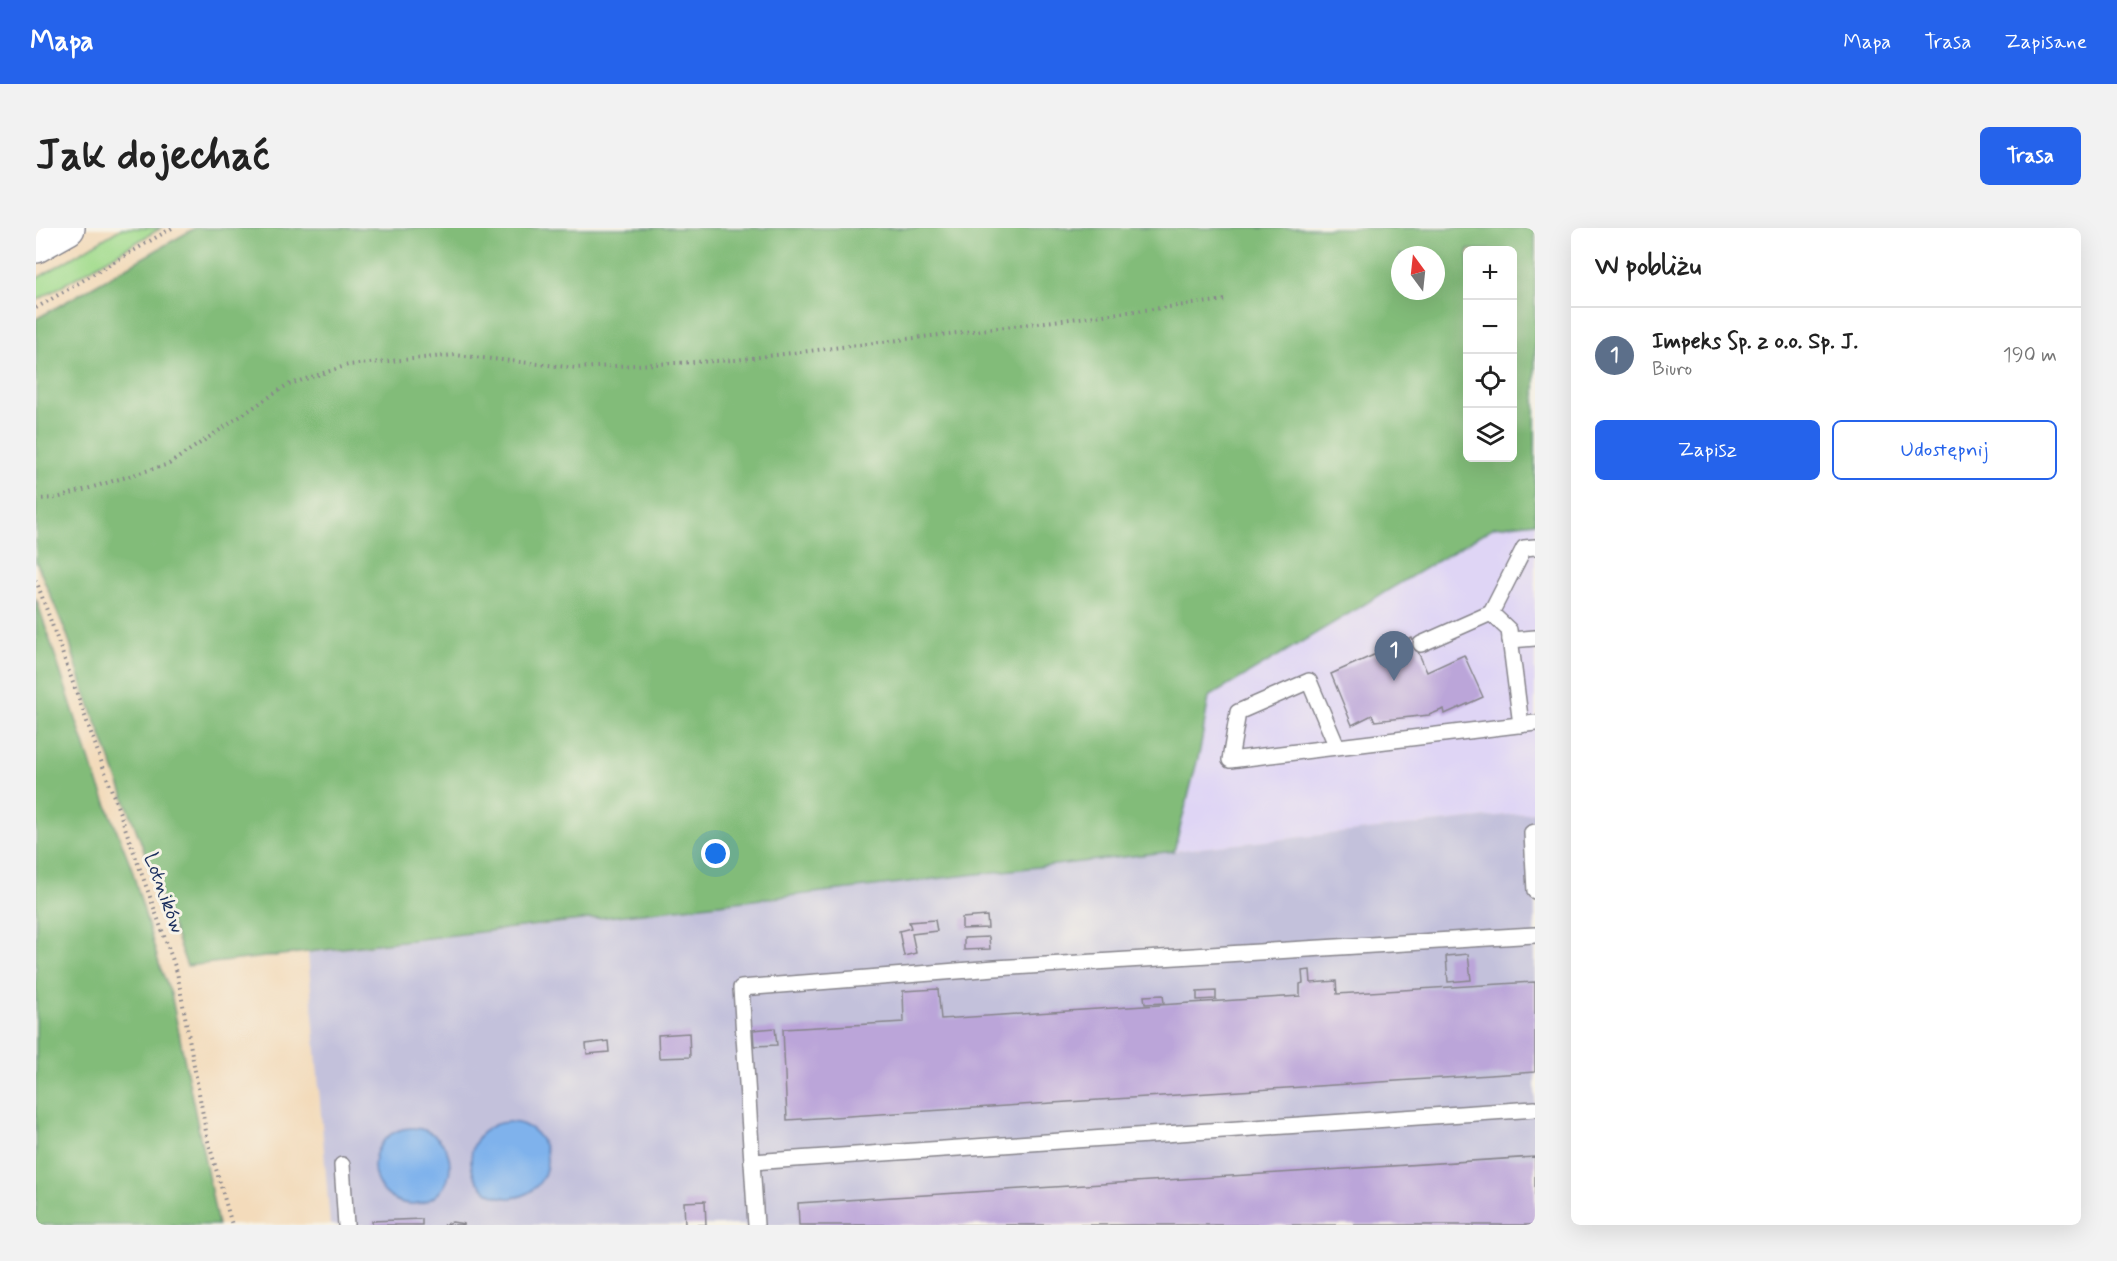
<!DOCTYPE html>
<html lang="pl">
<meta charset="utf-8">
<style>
body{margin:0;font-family:Mynerve,sans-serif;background:#f2f2f2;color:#222}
.controls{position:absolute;right:18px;top:18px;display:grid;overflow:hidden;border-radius:9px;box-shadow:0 6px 24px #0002}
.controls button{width:54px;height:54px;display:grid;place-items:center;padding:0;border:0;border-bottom:2px solid #e0e0e0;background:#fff;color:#222;font:30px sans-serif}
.compass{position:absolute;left:1355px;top:18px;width:54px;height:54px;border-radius:50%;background:#fff;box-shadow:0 6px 24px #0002;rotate:345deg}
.you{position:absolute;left:680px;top:626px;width:21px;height:21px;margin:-15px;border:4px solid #fff;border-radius:50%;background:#1a73e8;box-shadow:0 0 0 9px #1a73e833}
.badge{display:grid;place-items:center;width:39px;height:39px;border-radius:50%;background:#2563eb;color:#fff;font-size:20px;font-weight:700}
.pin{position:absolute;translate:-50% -50px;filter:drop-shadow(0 2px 3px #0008)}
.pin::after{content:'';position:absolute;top:32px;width:21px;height:18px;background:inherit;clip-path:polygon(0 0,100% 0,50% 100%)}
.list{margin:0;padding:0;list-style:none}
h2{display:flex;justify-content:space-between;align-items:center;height:78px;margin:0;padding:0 24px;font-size:26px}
h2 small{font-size:20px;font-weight:400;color:#767676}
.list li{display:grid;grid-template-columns:39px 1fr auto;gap:18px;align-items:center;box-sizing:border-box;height:96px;padding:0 24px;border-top:2px solid #e0e0e0}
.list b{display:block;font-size:22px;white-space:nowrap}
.list p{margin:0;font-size:20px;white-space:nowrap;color:#767676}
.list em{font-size:20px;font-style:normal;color:#767676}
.actions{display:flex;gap:12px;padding:18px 24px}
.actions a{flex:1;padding:14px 0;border:2px solid #2563eb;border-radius:9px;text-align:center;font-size:21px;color:#2563eb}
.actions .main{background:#2563eb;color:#fff}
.icon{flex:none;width:33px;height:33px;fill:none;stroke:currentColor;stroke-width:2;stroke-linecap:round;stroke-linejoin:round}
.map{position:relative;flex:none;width:1499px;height:997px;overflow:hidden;border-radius:9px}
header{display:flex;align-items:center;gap:36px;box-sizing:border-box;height:84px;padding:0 30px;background:#2563eb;color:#fff}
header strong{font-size:28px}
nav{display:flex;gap:33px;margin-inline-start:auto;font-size:21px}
.intro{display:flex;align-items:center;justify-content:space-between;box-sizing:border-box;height:144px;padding:0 36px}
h1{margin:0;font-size:42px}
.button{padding:15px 27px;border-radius:9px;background:#2563eb;color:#fff;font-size:21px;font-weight:700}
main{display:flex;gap:36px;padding:0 36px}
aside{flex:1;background:#fff;border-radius:9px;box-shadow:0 6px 24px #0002}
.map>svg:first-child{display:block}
.built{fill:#dfd5f5}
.industrial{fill:#c3c1db}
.green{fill:#a3dc8e;stroke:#5f8676;stroke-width:1.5}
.forest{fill:#82bc79;stroke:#4e766c;stroke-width:1.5;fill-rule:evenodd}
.water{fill:#7fb2ec;stroke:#4d70a5;stroke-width:1.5}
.building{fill:#bba5d9}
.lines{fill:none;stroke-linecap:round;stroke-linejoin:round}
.lane-casing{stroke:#87858c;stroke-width:18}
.primary-casing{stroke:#87858c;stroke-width:36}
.path{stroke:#87858c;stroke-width:4;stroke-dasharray:1.5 4.5;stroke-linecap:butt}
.lane{stroke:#fff;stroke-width:15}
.primary{stroke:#fff;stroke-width:33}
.labels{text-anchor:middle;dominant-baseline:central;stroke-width:6;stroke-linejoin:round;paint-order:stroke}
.street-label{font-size:21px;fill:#1b2f5e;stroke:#f7f3e8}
</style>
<header>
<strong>Mapa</strong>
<nav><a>Mapa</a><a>Trasa</a><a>Zapisane</a></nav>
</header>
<div class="intro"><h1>Jak dojechać</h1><a class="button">Trasa</a></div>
<main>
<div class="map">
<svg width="1499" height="997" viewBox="0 0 1499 997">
<rect width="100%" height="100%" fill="#f7f3e8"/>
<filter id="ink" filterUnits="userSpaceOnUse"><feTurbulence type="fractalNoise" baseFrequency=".0167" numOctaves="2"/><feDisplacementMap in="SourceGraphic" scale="12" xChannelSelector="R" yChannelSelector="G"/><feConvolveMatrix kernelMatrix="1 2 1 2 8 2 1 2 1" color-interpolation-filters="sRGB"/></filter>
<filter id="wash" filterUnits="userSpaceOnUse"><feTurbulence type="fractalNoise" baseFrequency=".008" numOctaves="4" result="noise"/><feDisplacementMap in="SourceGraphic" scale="24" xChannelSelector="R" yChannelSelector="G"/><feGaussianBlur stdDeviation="1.35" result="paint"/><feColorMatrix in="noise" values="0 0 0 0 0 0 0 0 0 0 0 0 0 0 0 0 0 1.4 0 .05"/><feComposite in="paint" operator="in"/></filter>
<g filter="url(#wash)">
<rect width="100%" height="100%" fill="#f3dbbb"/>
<path class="built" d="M1499,294V584L1138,623L1164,522L1173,469L1458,299Z"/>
<path class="industrial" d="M1499,584V997H294L272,725L1138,623Z"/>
<path class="green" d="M86,0H125L0,73V51Z"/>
<g class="forest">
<path d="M159,0H1499V294L1458,299L1173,469L1164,522L1138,623L151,738L46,456L32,409L0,333V91ZM1432,22H1476V230H1432ZM1364,27H1400V63H1364Z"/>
<path d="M0,370L55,537L95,638L124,739L135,766L182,997H0Z"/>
</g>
<g class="water">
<circle cx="473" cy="932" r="38"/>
<circle cx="376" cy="938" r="38"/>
</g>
<g id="blocks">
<g class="building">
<path d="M1376,410L1391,444L1428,427L1447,469L1409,486L1408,481L1393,487L1339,493L1336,487L1316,497L1295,446Z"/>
<path d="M951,688L952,700L926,701V690Z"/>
<path d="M899,692L901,703L876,706L880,725L868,728L863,703L875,700L873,694Z"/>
<path d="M953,709L954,721L928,722V710Z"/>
<path d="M1432,726L1435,752L1412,754L1410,728Z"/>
<path d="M1274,742L1275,755L1300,753L1301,766L1499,754V844L751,892L747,801L868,794L867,763L902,761L905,791L1264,768V756L1267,755L1266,743Z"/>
<path d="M1180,763V771L1161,772V764Z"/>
<path d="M1127,767L1128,775L1109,776L1108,768Z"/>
<path d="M739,800L741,817L718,818L717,802Z"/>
<path d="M653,805L654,829L623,830L622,807Z"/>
<path d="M572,813L573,824L551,826L550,816Z"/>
<path d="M1499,929V997H763L762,975Z"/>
<path d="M669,973L670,997H649L648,974Z"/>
<path d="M386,991V997H336V993Z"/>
<path d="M416,994L428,996V997H408Z"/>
</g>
</g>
</g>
<g filter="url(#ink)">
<use href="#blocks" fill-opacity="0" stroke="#87858c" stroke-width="1.5"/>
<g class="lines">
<g class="lane-casing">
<g id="lane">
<path d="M1455,385L1488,320L1499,319"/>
<path d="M1474,412L1499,410"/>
<path d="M1385,416L1455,385L1473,402L1485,497"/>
<path d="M1301,519L1273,453L1202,484L1194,532L1499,495"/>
<path d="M1499,604L1496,605L1499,663"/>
<path d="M716,934L1499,881"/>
<path d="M306,937L310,997"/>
<path d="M720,997L705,760L959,740L1499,707"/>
</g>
</g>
<g class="primary-casing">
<path id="primary" d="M0,18L32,0"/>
</g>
<g class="path">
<path d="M0,80L136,0"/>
<path d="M0,271L21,270L133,236L251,157L312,137L419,127L540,140L699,132L1190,72"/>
<path d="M0,352L141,744L171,909L196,997"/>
</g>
<use href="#lane" class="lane"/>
<use href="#primary" class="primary"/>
</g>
</g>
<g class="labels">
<g class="street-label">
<text transform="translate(128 665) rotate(70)">Lotników</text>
</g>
</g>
</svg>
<div class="controls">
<button>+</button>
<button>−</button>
<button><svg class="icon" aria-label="locate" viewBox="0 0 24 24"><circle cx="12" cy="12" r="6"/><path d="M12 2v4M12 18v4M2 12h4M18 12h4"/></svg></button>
<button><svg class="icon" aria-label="layers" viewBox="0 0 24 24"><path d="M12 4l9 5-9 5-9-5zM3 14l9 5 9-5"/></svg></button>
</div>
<svg class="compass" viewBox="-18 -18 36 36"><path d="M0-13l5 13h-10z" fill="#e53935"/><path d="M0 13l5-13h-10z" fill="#767676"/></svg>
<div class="you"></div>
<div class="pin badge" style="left:1358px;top:453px;background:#5c6f8a">1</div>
</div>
<aside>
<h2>W pobliżu<small></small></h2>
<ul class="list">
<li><span class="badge" style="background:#5c6f8a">1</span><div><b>Impeks Sp. z o.o. Sp. J.</b><p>Biuro</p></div><em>190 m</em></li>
</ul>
<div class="actions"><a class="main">Zapisz</a><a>Udostępnij</a></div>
</aside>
</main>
